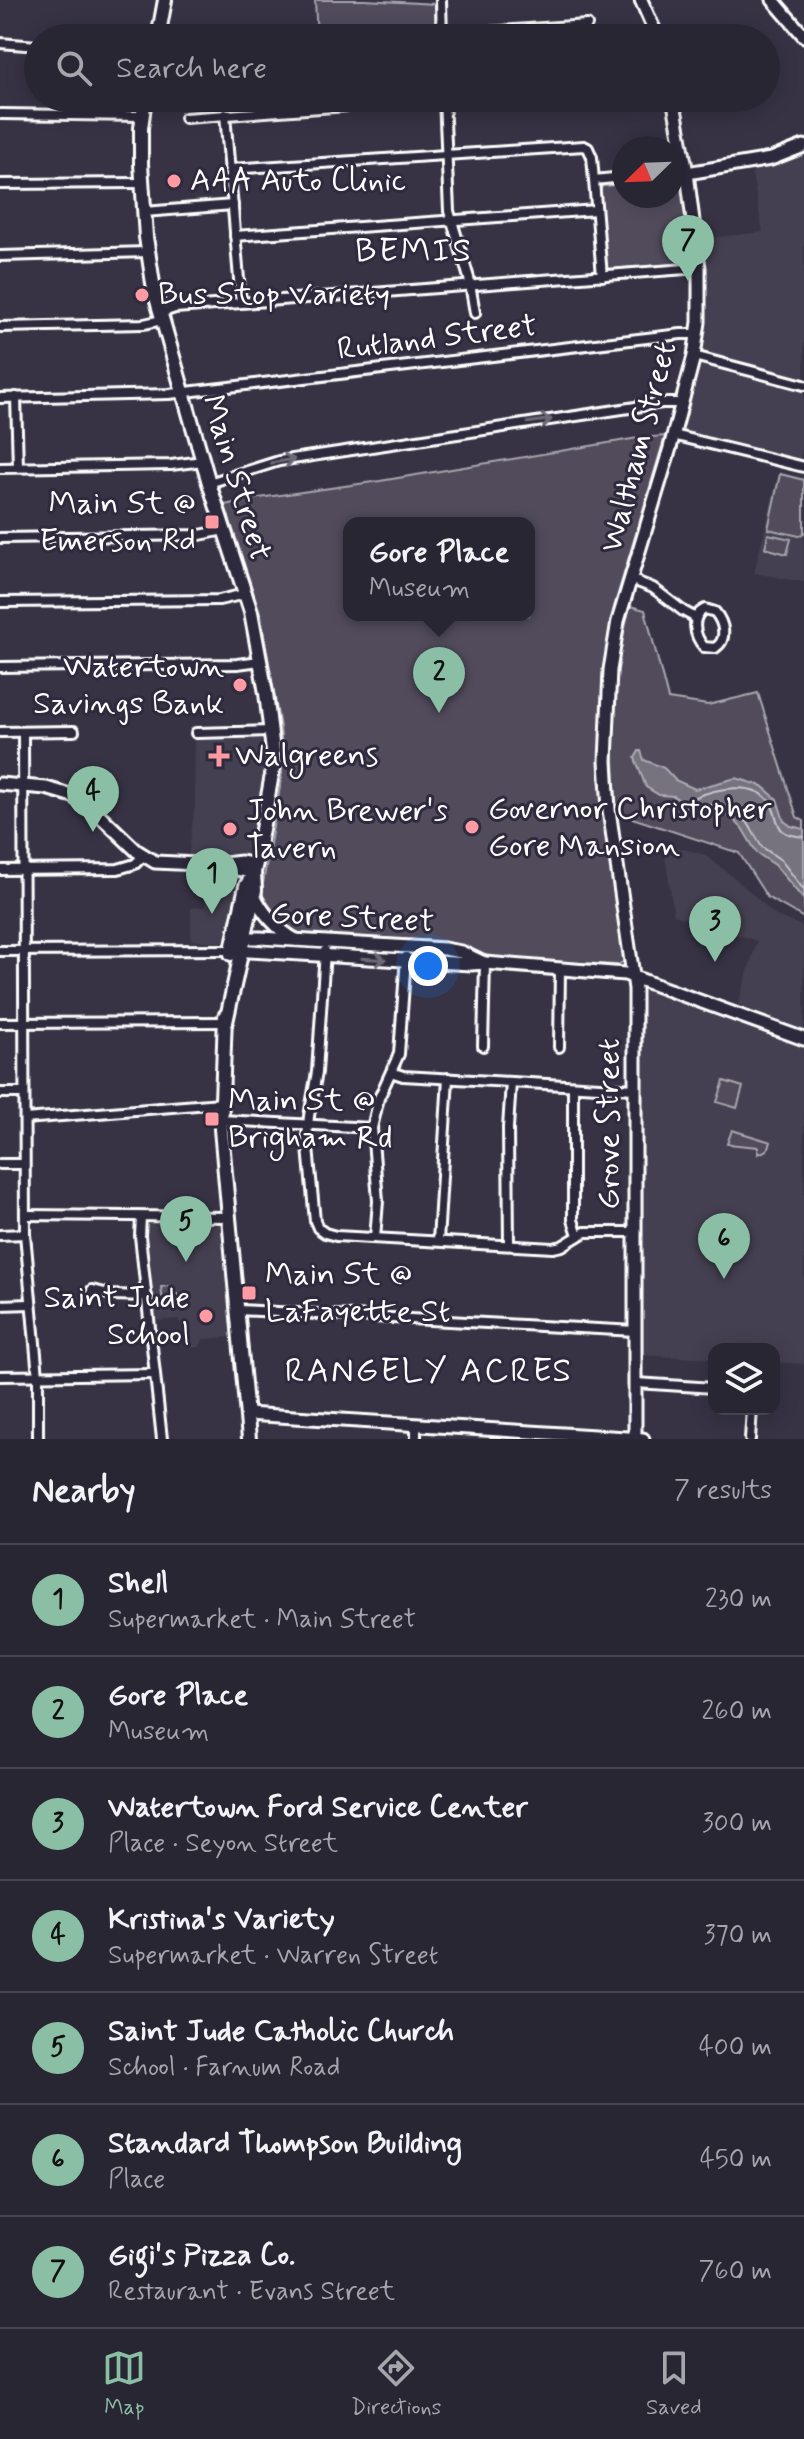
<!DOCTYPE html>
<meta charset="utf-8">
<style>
body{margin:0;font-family:Mynerve,sans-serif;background:#353240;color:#f1f3f6}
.controls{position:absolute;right:24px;bottom:24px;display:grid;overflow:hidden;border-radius:16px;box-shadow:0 4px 20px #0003}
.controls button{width:72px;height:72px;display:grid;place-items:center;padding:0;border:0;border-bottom:2px solid #45434f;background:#292634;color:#f1f3f6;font:40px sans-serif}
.compass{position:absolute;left:612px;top:136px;width:72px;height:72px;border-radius:50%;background:#292634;box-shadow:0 4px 20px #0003;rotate:247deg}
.you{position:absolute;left:428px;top:966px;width:28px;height:28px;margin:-20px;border:6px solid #fff;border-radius:50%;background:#1a73e8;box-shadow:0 0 0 12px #1a73e833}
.badge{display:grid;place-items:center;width:52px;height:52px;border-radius:50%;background:#8abfa5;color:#111;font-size:26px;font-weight:700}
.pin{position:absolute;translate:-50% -66px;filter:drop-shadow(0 2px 4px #0008)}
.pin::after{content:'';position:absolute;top:42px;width:28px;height:24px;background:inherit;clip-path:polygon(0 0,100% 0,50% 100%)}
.popup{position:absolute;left:343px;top:517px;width:192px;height:104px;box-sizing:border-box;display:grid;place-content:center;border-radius:16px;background:#292634;filter:drop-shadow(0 2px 6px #0005);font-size:26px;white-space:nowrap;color:#a5a5ac}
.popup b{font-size:30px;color:#f1f3f6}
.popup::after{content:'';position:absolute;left:50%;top:100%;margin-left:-16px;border:16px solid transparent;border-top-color:#292634}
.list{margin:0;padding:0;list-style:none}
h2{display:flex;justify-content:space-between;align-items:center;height:104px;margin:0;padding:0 32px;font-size:34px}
h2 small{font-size:26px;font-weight:400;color:#a5a5ac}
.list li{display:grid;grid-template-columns:52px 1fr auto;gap:24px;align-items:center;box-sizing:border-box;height:112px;padding:0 32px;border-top:2px solid #45434f}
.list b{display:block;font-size:30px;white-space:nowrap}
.list p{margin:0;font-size:26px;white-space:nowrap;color:#a5a5ac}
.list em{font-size:26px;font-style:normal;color:#a5a5ac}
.icon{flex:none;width:44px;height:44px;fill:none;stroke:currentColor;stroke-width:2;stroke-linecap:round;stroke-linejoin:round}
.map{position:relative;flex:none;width:804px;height:1439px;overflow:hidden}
.search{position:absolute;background:#292634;box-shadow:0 4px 20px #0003;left:24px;right:24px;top:24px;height:88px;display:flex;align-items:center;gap:20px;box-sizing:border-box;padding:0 28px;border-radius:44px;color:#a5a5ac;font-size:30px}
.sheet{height:888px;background:#292634}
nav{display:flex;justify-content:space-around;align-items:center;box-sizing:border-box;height:112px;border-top:2px solid #45434f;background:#292634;font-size:22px;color:#a5a5ac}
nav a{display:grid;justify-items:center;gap:4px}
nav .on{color:#8abfa5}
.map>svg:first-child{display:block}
.built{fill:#444051}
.green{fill:#514c5c;stroke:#a8a6ae;stroke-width:2;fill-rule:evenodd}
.water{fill:#76737f;stroke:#adabb2;stroke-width:2}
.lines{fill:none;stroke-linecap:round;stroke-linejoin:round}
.shore{stroke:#c8c7cc;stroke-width:2}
.street-casing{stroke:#fff;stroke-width:14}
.secondary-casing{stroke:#fff;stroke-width:17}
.primary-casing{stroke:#fff;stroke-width:18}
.street{stroke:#2f2a3d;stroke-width:8}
.secondary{stroke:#2f2a3d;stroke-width:11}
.primary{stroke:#2f2a3d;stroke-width:12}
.oneway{stroke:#6d6a77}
.poi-dot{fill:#ff9aa2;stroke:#2f2a3d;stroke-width:3}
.labels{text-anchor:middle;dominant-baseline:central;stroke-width:6;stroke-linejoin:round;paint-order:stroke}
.poi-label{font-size:32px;fill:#fff;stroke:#2f2a3d;text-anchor:start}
.street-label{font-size:32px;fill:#fff;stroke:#2f2a3d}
.neighbourhood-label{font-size:34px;letter-spacing:2px;fill:#fff;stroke:#2f2a3d}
</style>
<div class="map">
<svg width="804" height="1439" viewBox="0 0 804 1439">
<rect width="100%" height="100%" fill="#373345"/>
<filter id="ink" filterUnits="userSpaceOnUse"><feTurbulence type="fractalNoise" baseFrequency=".0125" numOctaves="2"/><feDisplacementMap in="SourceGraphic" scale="16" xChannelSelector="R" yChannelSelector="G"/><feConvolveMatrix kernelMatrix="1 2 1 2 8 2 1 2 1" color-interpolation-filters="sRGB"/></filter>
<g filter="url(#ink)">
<g class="built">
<path d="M804,152V440L799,463L678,432L700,348V239L763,232L751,168L771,164Z"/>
<path d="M779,472L804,478V582L754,573Z"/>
<path d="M259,737L261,740L263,750V779L247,853L239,856L188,858L195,805L194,739Z"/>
<path d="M663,843L705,855L737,880L776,916L804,927V1030L738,1005L757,941L674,915Z"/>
<path d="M216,874L232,881L237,891L229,939L220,942L191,940V908L205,907L206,875Z"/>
<path d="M647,987L804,1044V1364L774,1362V1349H714V1359L640,1355L642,994Z"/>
<path d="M143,1224L220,1225L231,1337L203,1339L200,1347H189L190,1341L178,1319L155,1321Z"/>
</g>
<g class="green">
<path d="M315,0H365L435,4V38H317Z"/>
<path d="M672,181L682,187L690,261L688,263L609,269L606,266L600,189L603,186L624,184V196H672Z"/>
<path d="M665,436L614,607L603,669L599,778L624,961L618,965L487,958L457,945L441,941L299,934L290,929L276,915L263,896L262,889L281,781L283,757L280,728L261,616L225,505L252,499L380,481L638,438ZM349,523H529V615H349Z"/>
<path d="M780,474L804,480V533L799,536L768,529Z"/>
<path d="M768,534L791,539L787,554L765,548Z"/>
<path d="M630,606L645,610L668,699L708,705L758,693L797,817L804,821V918L767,897L739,853L617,813C611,744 612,673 630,606Z"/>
<path d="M724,1081L743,1087L737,1108L717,1102Z"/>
<path d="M732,1130L771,1142C769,1150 765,1151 758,1154V1147L727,1144Z"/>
<path d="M169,1286L171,1294H177L178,1302H174V1308L164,1310L161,1287Z"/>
</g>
<path class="water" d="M639,751H641L644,760L664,768L675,780L695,789L736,778L762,786L777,799L784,821L791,826L804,829V900L775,865L757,853L742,828L730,816L721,813L691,812L674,796L659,795L646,787L635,758Z"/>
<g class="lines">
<path class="shore" d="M804,837C774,834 781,826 772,806C759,778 712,789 692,799L695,805H722L735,810L748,823L762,847L781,860L804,890"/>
<g class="street-casing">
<g id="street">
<path d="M441,0L442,37"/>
<path d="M442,35L587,25"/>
<path d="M0,43L38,46"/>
<path d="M444,98L449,211L469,278L475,313"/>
<path d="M0,114L142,116"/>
<path d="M225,114L241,303"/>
<path d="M185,118L458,98"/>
<path d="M230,169L584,146L588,148L592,157L602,276"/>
<path d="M672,175L687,173"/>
<path d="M594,180L624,177"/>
<path d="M0,184L142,183"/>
<path d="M144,212L233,205"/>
<path d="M235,236L596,210"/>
<path d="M0,256L148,252"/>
<path d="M160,313L175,308L699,268"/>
<path d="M0,327L144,324L162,320"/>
<path d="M694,356L804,385"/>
<path d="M16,397L18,467"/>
<path d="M0,398L169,394L681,334H698"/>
<path d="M673,435L804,467"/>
<path d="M0,468L171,465L203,461"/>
<path d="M209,483L279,461L662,403H682"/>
<path d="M0,538L200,535L224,530"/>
<path d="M630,579L653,588L683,611L696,618"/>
<path d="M0,602L219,600L245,594"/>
<path d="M705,609L715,612C724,623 728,640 715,648L704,647C694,636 690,616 705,609Z"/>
<path d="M0,667L237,664L260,661"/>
<path d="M0,732L74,731"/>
<path d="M23,732L25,1234L38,1376V1439"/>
<path d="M196,733L271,731"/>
<path d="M0,870L118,869L135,864L143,856"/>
<path d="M0,951L232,950"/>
<path d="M325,951L317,1072L309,1116L307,1137L315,1221L318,1228L325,1233L336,1236L553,1248L562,1246L585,1232H635"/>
<path d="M0,1023L226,1022"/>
<path d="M483,1046L485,963"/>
<path d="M559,1047L560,969"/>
<path d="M391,1072L403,1076L635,1089"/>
<path d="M573,1086V1220L578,1235"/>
<path d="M0,1093H24"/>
<path d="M25,1119L221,1103"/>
<path d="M221,1120L372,1128"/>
<path d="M0,1164H24"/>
<path d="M26,1215L230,1217"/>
<path d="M141,1217L140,1236L162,1439"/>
<path d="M0,1235L25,1234"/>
<path d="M375,1238L378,1201L372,1128L379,1098L399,1054L406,957"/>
<path d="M438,1241L448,1078"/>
<path d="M509,1245L508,1128L511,1082"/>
<path d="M92,1290L112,1295L147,1296"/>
<path d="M0,1305L31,1304"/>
<path d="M239,1310L636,1331"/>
<path d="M0,1376L155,1374"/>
<path d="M636,1383L714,1388"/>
<path d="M416,1424V1439"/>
<path d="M750,1439L752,1409"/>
</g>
</g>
<g class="secondary-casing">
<g id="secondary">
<path d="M641,0L658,38"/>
<path d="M773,0L804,36"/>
<path d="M687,173L771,159L804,146"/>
<path d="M0,784L46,788L73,796L93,809L137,851L155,862L219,865L254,873"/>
<path d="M225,864L241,862L256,865"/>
<path d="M254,894C261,912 279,931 296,940"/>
<path d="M238,943L249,938H260L444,949L461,952L484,963"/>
<path d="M233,950L471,964L485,963L625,974L804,1039"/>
<path d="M247,1414L643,1439"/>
<path d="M635,1439V989L609,810L606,761L610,670L618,621L670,448L694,356L699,322V268L687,173L673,98"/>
</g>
</g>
<g class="primary-casing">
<g id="primary">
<path d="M158,38L165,0"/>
<path d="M145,98L141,128V164L146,237L154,290L209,483L251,612L266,693L273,751V769L254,873L255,890L226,1022"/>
<path d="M231,954L246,886L254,873"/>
<path d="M225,1016L221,1129L249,1439"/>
</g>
</g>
<use href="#street" class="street"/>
<use href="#secondary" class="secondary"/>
<use href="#primary" class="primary"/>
</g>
<defs><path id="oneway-shaft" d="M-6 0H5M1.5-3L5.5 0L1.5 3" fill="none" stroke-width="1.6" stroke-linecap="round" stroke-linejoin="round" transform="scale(2)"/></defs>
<g class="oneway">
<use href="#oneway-shaft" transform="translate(540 421) rotate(-8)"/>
<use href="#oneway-shaft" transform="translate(283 461) rotate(-9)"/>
<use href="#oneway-shaft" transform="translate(374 959) rotate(3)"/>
</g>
</g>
<g class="poi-dot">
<circle cx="174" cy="181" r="8"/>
<circle cx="142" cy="295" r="8"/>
<rect x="204" y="514" width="16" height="16" rx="4"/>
<circle cx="240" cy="685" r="8"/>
<path d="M215 744h8v8h8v8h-8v8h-8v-8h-8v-8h8z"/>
<circle cx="472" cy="827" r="8"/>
<circle cx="230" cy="829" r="8"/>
<rect x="204" y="1111" width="16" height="16" rx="4"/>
<rect x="241" y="1285" width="16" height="16" rx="4"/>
<circle cx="206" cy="1316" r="8"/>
</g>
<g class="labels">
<g class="poi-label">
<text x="190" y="181">AAA Auto Clinic</text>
<text x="158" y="295">Bus Stop Variety</text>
<text x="196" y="504" text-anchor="end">Main St @<tspan x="196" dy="37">Emerson Rd</tspan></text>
<text x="224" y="667" text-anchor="end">Watertown<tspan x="224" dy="37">Savings Bank</tspan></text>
<text x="235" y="756">Walgreens</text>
<text x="488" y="809">Governor Christopher<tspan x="488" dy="37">Gore Mansion</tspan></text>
<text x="246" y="811">John Brewer's<tspan x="246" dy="37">Tavern</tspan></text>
<text x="228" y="1101">Main St @<tspan x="228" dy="37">Brigham Rd</tspan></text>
<text x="265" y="1275">Main St @<tspan x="265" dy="37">LaFayette St</tspan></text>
<text x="190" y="1298" text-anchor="end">Saint Jude<tspan x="190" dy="37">School</tspan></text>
</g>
<g class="street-label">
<text transform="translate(437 338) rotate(-7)">Rutland Street</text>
<text transform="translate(639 447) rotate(-75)">Waltham Street</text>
<text transform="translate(236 478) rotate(73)">Main Street</text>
<text transform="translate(352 918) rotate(3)">Gore Street</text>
<text transform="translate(609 1124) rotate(-90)">Grove Street</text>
</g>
<g class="neighbourhood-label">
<text x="414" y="251">BEMIS</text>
<text x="429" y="1371">RANGELY ACRES</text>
</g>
</g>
</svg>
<div class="controls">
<button><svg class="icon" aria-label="layers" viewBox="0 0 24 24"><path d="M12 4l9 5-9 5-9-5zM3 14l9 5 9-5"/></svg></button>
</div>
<svg class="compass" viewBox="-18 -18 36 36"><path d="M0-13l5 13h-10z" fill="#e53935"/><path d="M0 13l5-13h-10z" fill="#a5a5ac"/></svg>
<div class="you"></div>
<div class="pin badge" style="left:212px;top:914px">1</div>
<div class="pin badge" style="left:439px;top:713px">2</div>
<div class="popup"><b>Gore Place</b>Museum</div>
<div class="pin badge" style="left:715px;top:962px">3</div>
<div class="pin badge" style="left:93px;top:832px">4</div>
<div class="pin badge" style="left:186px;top:1262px">5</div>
<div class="pin badge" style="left:724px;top:1279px">6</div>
<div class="pin badge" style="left:688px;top:281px">7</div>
<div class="search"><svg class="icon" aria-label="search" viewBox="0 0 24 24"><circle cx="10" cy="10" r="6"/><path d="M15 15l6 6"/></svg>Search here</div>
</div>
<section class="sheet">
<h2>Nearby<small>7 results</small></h2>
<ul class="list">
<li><span class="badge">1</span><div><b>Shell</b><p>Supermarket · Main Street</p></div><em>230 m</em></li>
<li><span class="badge">2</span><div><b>Gore Place</b><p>Museum</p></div><em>260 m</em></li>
<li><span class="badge">3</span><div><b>Watertown Ford Service Center</b><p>Place · Seyon Street</p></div><em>300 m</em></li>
<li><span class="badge">4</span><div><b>Kristina's Variety</b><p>Supermarket · Warren Street</p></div><em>370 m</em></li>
<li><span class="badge">5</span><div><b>Saint Jude Catholic Church</b><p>School · Farnum Road</p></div><em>400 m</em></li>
<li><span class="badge">6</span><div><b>Standard Thompson Building</b><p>Place</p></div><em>450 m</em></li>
<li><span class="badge">7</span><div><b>Gigi's Pizza Co.</b><p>Restaurant · Evans Street</p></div><em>760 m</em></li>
</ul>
</section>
<nav>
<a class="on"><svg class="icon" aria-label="map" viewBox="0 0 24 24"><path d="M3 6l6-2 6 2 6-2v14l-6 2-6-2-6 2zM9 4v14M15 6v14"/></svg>Map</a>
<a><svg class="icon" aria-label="directions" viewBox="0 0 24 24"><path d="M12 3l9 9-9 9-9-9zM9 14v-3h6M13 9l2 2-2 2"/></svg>Directions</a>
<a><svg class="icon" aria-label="saved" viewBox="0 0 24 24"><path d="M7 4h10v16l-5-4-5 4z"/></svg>Saved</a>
</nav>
